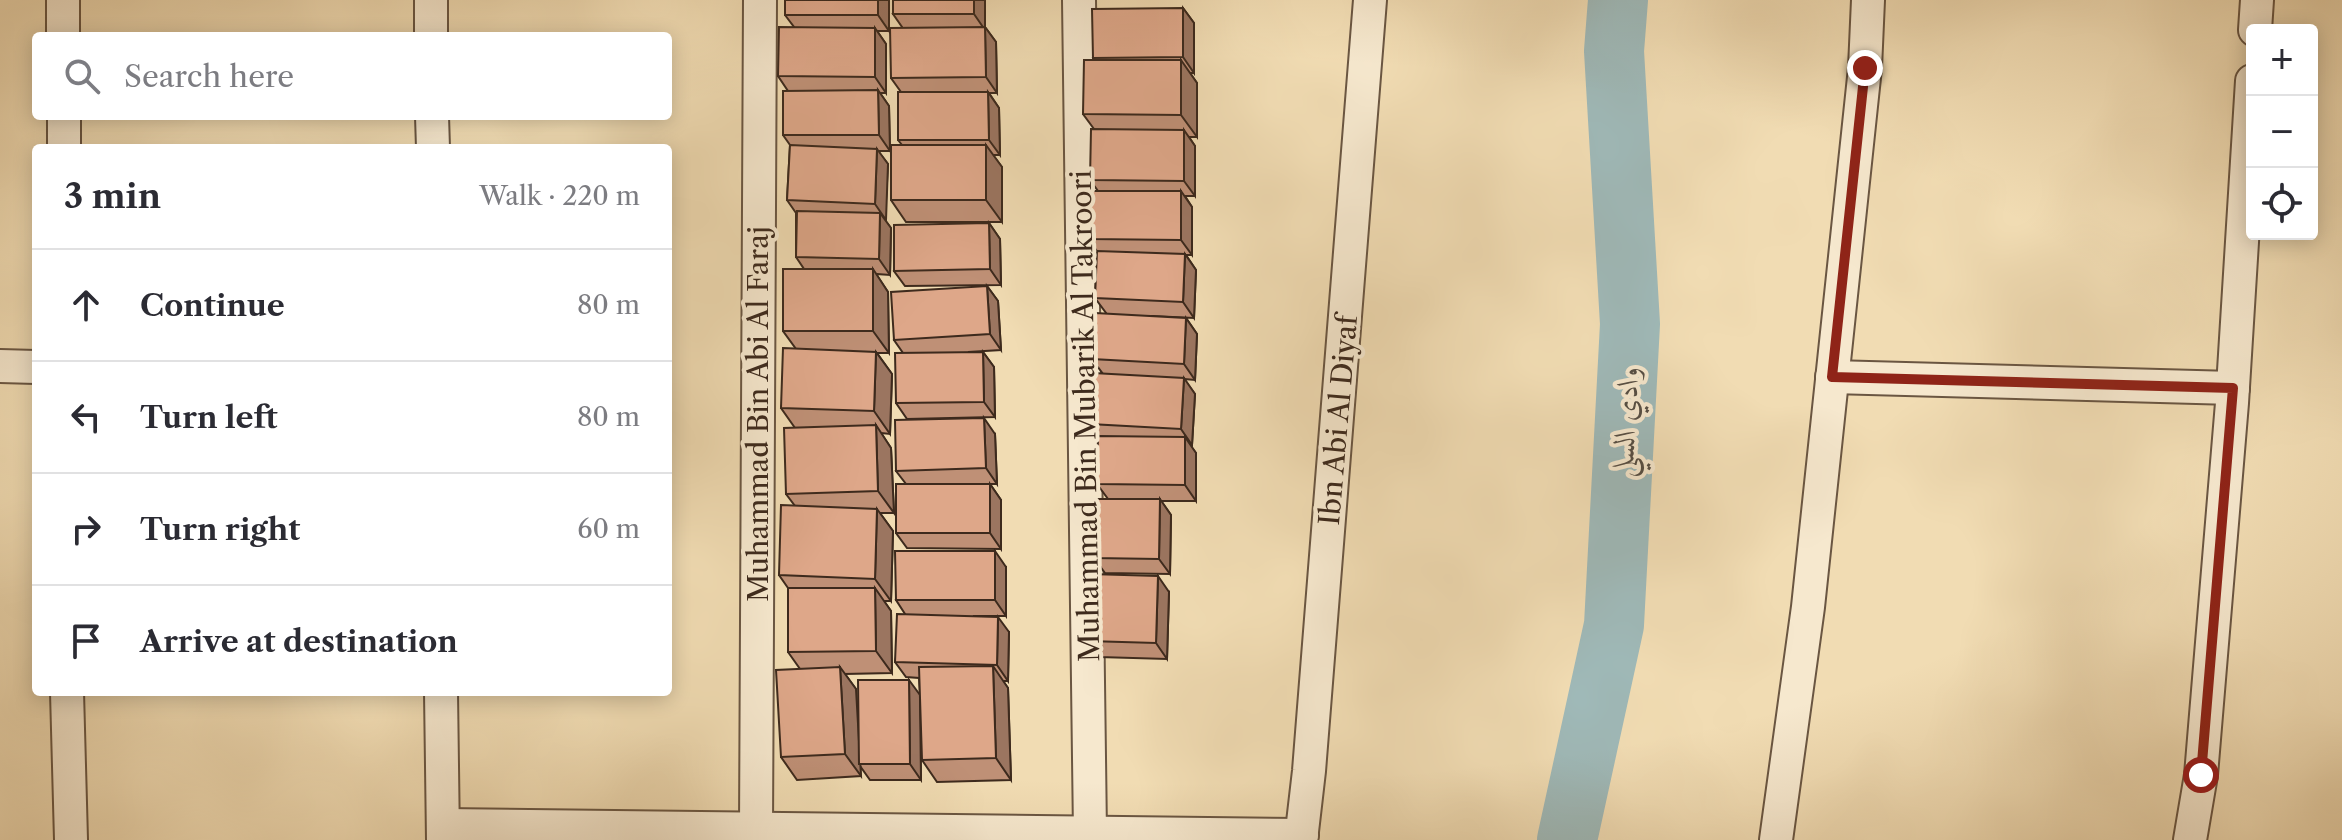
<!DOCTYPE html>
<meta charset="utf-8">
<style>
body{margin:0;font-family:"Libre Caslon Text",Amiri,serif;background:#f7f7f7;color:#2b2b33}
.controls{position:absolute;right:24px;top:24px;display:grid;overflow:hidden;border-radius:8px;box-shadow:0 4px 20px #0003}
.controls button{width:72px;height:72px;display:grid;place-items:center;padding:0;border:0;border-bottom:2px solid #e1e1e2;background:#fff;color:#2b2b33;font:40px sans-serif}
.stop{position:absolute;width:24px;height:24px;margin:-18px;border:6px solid #8f2418;border-radius:50%;background:#fff}
.stop.end{background:#8f2418;border-color:#fff;box-shadow:0 2px 8px #0008}
.list{margin:0;padding:0;list-style:none}
h2{display:flex;justify-content:space-between;align-items:center;height:104px;margin:0;padding:0 32px;font-size:34px}
h2 small{font-size:26px;font-weight:400;color:#7c7c81}
.list li{display:grid;grid-template-columns:52px 1fr auto;gap:24px;align-items:center;box-sizing:border-box;height:112px;padding:0 32px;border-top:2px solid #e1e1e2}
.list b{display:block;font-size:30px;white-space:nowrap}
.list em{font-size:26px;font-style:normal;color:#7c7c81}
.icon{flex:none;width:44px;height:44px;fill:none;stroke:currentColor;stroke-width:2;stroke-linecap:round;stroke-linejoin:round}
.map{position:relative;flex:none;width:2342px;height:840px;overflow:hidden}
.search{position:absolute;background:#fff;box-shadow:0 4px 20px #0003;left:32px;top:32px;width:640px;height:88px;display:flex;align-items:center;gap:20px;box-sizing:border-box;padding:0 28px;border-radius:8px;color:#7c7c81;font-size:30px}
.panel{position:absolute;background:#fff;box-shadow:0 4px 20px #0003;left:32px;top:144px;width:640px;height:552px;border-radius:8px}
.map>svg:first-child{display:block}
.lines{fill:none;stroke-linecap:round;stroke-linejoin:round}
.river{stroke:#9fb9b8;stroke-width:60}
.minor-casing{stroke:#6a5642;stroke-width:36}
.minor{stroke:#f6e8ce;stroke-width:32}
.wall{fill:#bf9076;stroke:#3d2a1d;stroke-width:2}
.shaded-wall{fill:#9b7560;stroke:#3d2a1d;stroke-width:2}
.building{fill:#dea789;stroke:#3d2a1d;stroke-width:2}
.route{stroke:#8f2418;stroke-width:10}
.labels{text-anchor:middle;dominant-baseline:central;stroke-width:8;stroke-linejoin:round;paint-order:stroke}
.street-label{font-size:28px;fill:#3d2a1d;stroke:#f6e8ce}
.water-label{font-size:30px;font-style:italic;fill:#564e44;stroke:#f6e8ce}
</style>
<div class="map">
<svg width="2342" height="840" viewBox="0 0 2342 840">
<rect width="100%" height="100%" fill="#f1dcb3"/>
<filter id="stains"><feTurbulence type="fractalNoise" baseFrequency=".0025" numOctaves="4"/><feColorMatrix values="0 0 0 0 .2 0 0 0 0 .09 0 0 0 0 .02 0 0 0 .5 -.17"/></filter>
<radialGradient id="worn" r=".72"><stop offset=".6" stop-color="#630" stop-opacity="0"/><stop offset="1" stop-color="#630" stop-opacity=".3"/></radialGradient>
<g class="lines">
<path class="river" d="M1567,840L1614,625L1630,324L1614,51L1618,0"/>
<g class="minor-casing">
<g id="minor">
<path d="M63,0V36"/>
<path d="M431,0V36"/>
<path d="M1079,0L1090,833"/>
<path d="M2255,30L2257,0"/>
<path d="M64,116V148"/>
<path d="M432,116L433,148"/>
<path d="M0,366L36,367"/>
<path d="M1832,377L2233,388"/>
<path d="M67,692L71,840"/>
<path d="M441,692L443,840"/>
<path d="M443,825L1302,835"/>
<path d="M756,829L760,0"/>
<path d="M1301,840L1309,771L1370,0"/>
<path d="M1776,840L1808,607L1865,68L1868,0"/>
<path d="M2190,840L2201,775L2232,403L2252,81"/>
</g>
</g>
<use href="#minor" class="minor"/>
</g>
<g class="wall">
<path d="M785,0H889V31H877L886,44V93H880L889,106L890,151H878L888,164L885,220L891,228L890,275L876,274L888,292L889,353H877L892,374L890,434L881,433L891,448L894,513H880L893,531L891,601H884L891,611L892,673L845,674L856,689L859,739L920,695L919,678L906,677L895,662L905,614L896,600L1006,567V616H973L1009,632L1008,681H1003L1008,688L1011,780L937,782L922,760L920,700L921,780H870L860,766L861,776L797,780L781,757L800,669L788,652V588L779,575L795,506L786,494L795,428L781,408L796,349L783,331L804,269L796,257V213L787,200L790,145L783,135L788,91L778,76L794,27L785,15Z"/>
<path d="M985,0V27L996,42L997,93H989L999,108L1000,155H993L1002,167V222H906L891,200L902,145L898,140L901,92L891,78L902,27L893,14Z"/>
<path d="M1183,8L1194,23V73H1190L1197,83V137H1189L1195,146V196H1185L1192,207V255H1186L1196,270L1194,318L1151,316L1186,318L1197,334L1195,380L1184,379L1195,394L1192,445H1190L1196,453V501H1161L1171,515L1170,574L1105,573L1094,558L1108,499L1097,484L1099,436L1090,424L1103,374L1092,359L1106,313L1095,298L1097,251L1088,239L1098,191L1090,180L1094,129L1083,114L1094,60L1093,58Z"/>
<path d="M989,223L1000,239L1001,285L905,286L894,271Z"/>
<path d="M987,286L998,301L1001,350L968,352H983L994,367L995,417L907,419L896,403L903,353L894,340Z"/>
<path d="M995,434L997,484H981H990L1001,500V549L907,548L896,533L906,484L896,471Z"/>
<path d="M1169,592L1167,659L1099,657L1088,641Z"/>
</g>
<g class="shaded-wall">
<path d="M878,0H889V31L878,15Z"/>
<path d="M974,0H985V27L996,42L997,93L986,77L985,30L974,14Z"/>
<path d="M1183,8L1194,23V73L1183,57Z"/>
<path d="M875,28L886,44V93L875,77Z"/>
<path d="M1181,60L1197,83V137L1181,115Z"/>
<path d="M878,90L889,106L890,151L879,135Z"/>
<path d="M988,92L999,108L1000,155L989,140Z"/>
<path d="M1184,130L1195,146V196L1184,181Z"/>
<path d="M986,145L1002,167V222L986,200Z"/>
<path d="M877,149L888,164L886,220L875,204Z"/>
<path d="M1181,191L1192,207V255L1181,240Z"/>
<path d="M880,213L891,228L890,275L879,259Z"/>
<path d="M989,223L1000,239L1001,285L990,269Z"/>
<path d="M1185,254L1196,270L1194,318L1183,302Z"/>
<path d="M873,269L888,292L889,353L873,331Z"/>
<path d="M987,286L998,301L1001,350L990,334Z"/>
<path d="M1186,318L1197,334L1195,380L1184,364Z"/>
<path d="M876,352L892,374L890,434L874,411Z"/>
<path d="M983,352L994,367L995,417L984,402Z"/>
<path d="M1184,378L1195,394L1192,445L1181,429Z"/>
<path d="M984,418L995,434L997,484L986,468Z"/>
<path d="M876,425L891,448L894,513L878,491Z"/>
<path d="M1185,437L1196,453V501L1185,485Z"/>
<path d="M990,484L1001,500V549L990,533Z"/>
<path d="M1160,499L1171,515L1170,574L1159,559Z"/>
<path d="M877,509L893,531L891,601L875,579Z"/>
<path d="M995,551L1006,567V616L995,600Z"/>
<path d="M1158,576L1169,592L1167,659L1156,643Z"/>
<path d="M875,588L891,611L892,673L876,651Z"/>
<path d="M998,617L1009,632L1008,681L997,665Z"/>
<path d="M993,666L1008,688L1011,780L996,758Z"/>
<path d="M840,667L856,689L861,776L845,754Z"/>
<path d="M909,680L920,695L921,780L910,764Z"/>
</g>
<g class="building">
<rect x="785" y="0" width="93" height="15"/>
<rect x="893" y="0" width="81" height="14"/>
<path d="M1183,8V57L1093,58L1092,9Z"/>
<path d="M779,27L875,28V77L778,76Z"/>
<path d="M985,27L986,77L891,78L890,28Z"/>
<path d="M1084,60H1181V115L1083,114Z"/>
<path d="M878,90L879,135H783V91Z"/>
<path d="M898,92H988L989,140H898Z"/>
<path d="M1091,129L1184,130V181L1090,180Z"/>
<path d="M790,145L877,149L875,204L787,200Z"/>
<rect x="891" y="145" width="95" height="55"/>
<path d="M1088,191H1181V240L1088,239Z"/>
<path d="M797,211L880,213L879,259L796,257Z"/>
<path d="M989,223L990,269L894,271V225Z"/>
<path d="M1097,251L1185,254L1183,302L1095,298Z"/>
<rect x="783" y="269" width="90" height="62"/>
<path d="M987,286L990,334L894,340L891,292Z"/>
<path d="M1095,313L1186,318L1184,364L1092,359Z"/>
<path d="M783,348L876,352L874,411L781,408Z"/>
<path d="M983,352L984,402L896,403L895,353Z"/>
<path d="M1093,373L1184,378L1181,429L1090,424Z"/>
<path d="M984,418L986,468L896,471L895,420Z"/>
<path d="M876,425L878,491L786,494L784,428Z"/>
<path d="M1098,436L1185,437V485L1097,484Z"/>
<rect x="896" y="484" width="94" height="49"/>
<path d="M1095,499H1160L1159,559L1094,558Z"/>
<path d="M781,505L877,509L875,579L779,575Z"/>
<path d="M895,551H995V600H896Z"/>
<path d="M1090,574L1158,576L1156,643L1088,641Z"/>
<path d="M788,588H875L876,651L788,652Z"/>
<path d="M897,614L998,617L997,665L895,662Z"/>
<path d="M993,666L996,758L922,760L919,667Z"/>
<path d="M840,667L845,754L781,757L776,670Z"/>
<path d="M858,680H909L910,764H859Z"/>
</g>
<g class="lines">
<path class="route" d="M1865,68L1832,377L2233,388L2201,775"/>
</g>
<g class="labels">
<g class="street-label">
<text transform="translate(758 414) rotate(-90)">Muhammad Bin Abi Al Faraj</text>
<text transform="translate(1085 416) rotate(-91)">Muhammad Bin Mubarik Al Takroori</text>
<text transform="translate(1338 420) rotate(-85)">Ibn Abi Al Diyaf</text>
</g>
<g class="water-label">
<text transform="translate(1625 422) rotate(-87)">وادي السلي</text>
</g>
</g>
<rect width="100%" height="100%" filter="url(#stains)"/>
<rect width="100%" height="100%" fill="url(#worn)"/>
</svg>
<div class="controls">
<button>+</button>
<button>−</button>
<button><svg class="icon" aria-label="locate" viewBox="0 0 24 24"><circle cx="12" cy="12" r="6"/><path d="M12 2v4M12 18v4M2 12h4M18 12h4"/></svg></button>
</div>
<div class="stop" style="left:2201px;top:775px"></div>
<div class="stop end" style="left:1865px;top:68px"></div>
<div class="search"><svg class="icon" aria-label="search" viewBox="0 0 24 24"><circle cx="10" cy="10" r="6"/><path d="M15 15l6 6"/></svg>Search here</div>
<section class="panel">
<h2>3 min<small>Walk · 220 m</small></h2>
<ul class="list">
<li><svg class="icon" aria-label="ahead" viewBox="0 0 24 24"><path d="M12 20V5M6 11l6-6 6 6"/></svg><div><b>Continue</b></div><em>80 m</em></li>
<li><svg class="icon" aria-label="left" viewBox="0 0 24 24"><path d="M17 20v-9H6M10 6l-5 5 5 5"/></svg><div><b>Turn left</b></div><em>80 m</em></li>
<li><svg class="icon" aria-label="right" viewBox="0 0 24 24"><path d="M7 20v-9h11M14 6l5 5-5 5"/></svg><div><b>Turn right</b></div><em>60 m</em></li>
<li><svg class="icon" aria-label="arrive" viewBox="0 0 24 24"><path d="M6 21V4h12l-3 4 3 4H6"/></svg><div><b>Arrive at destination</b></div></li>
</ul>
</section>
</div>
